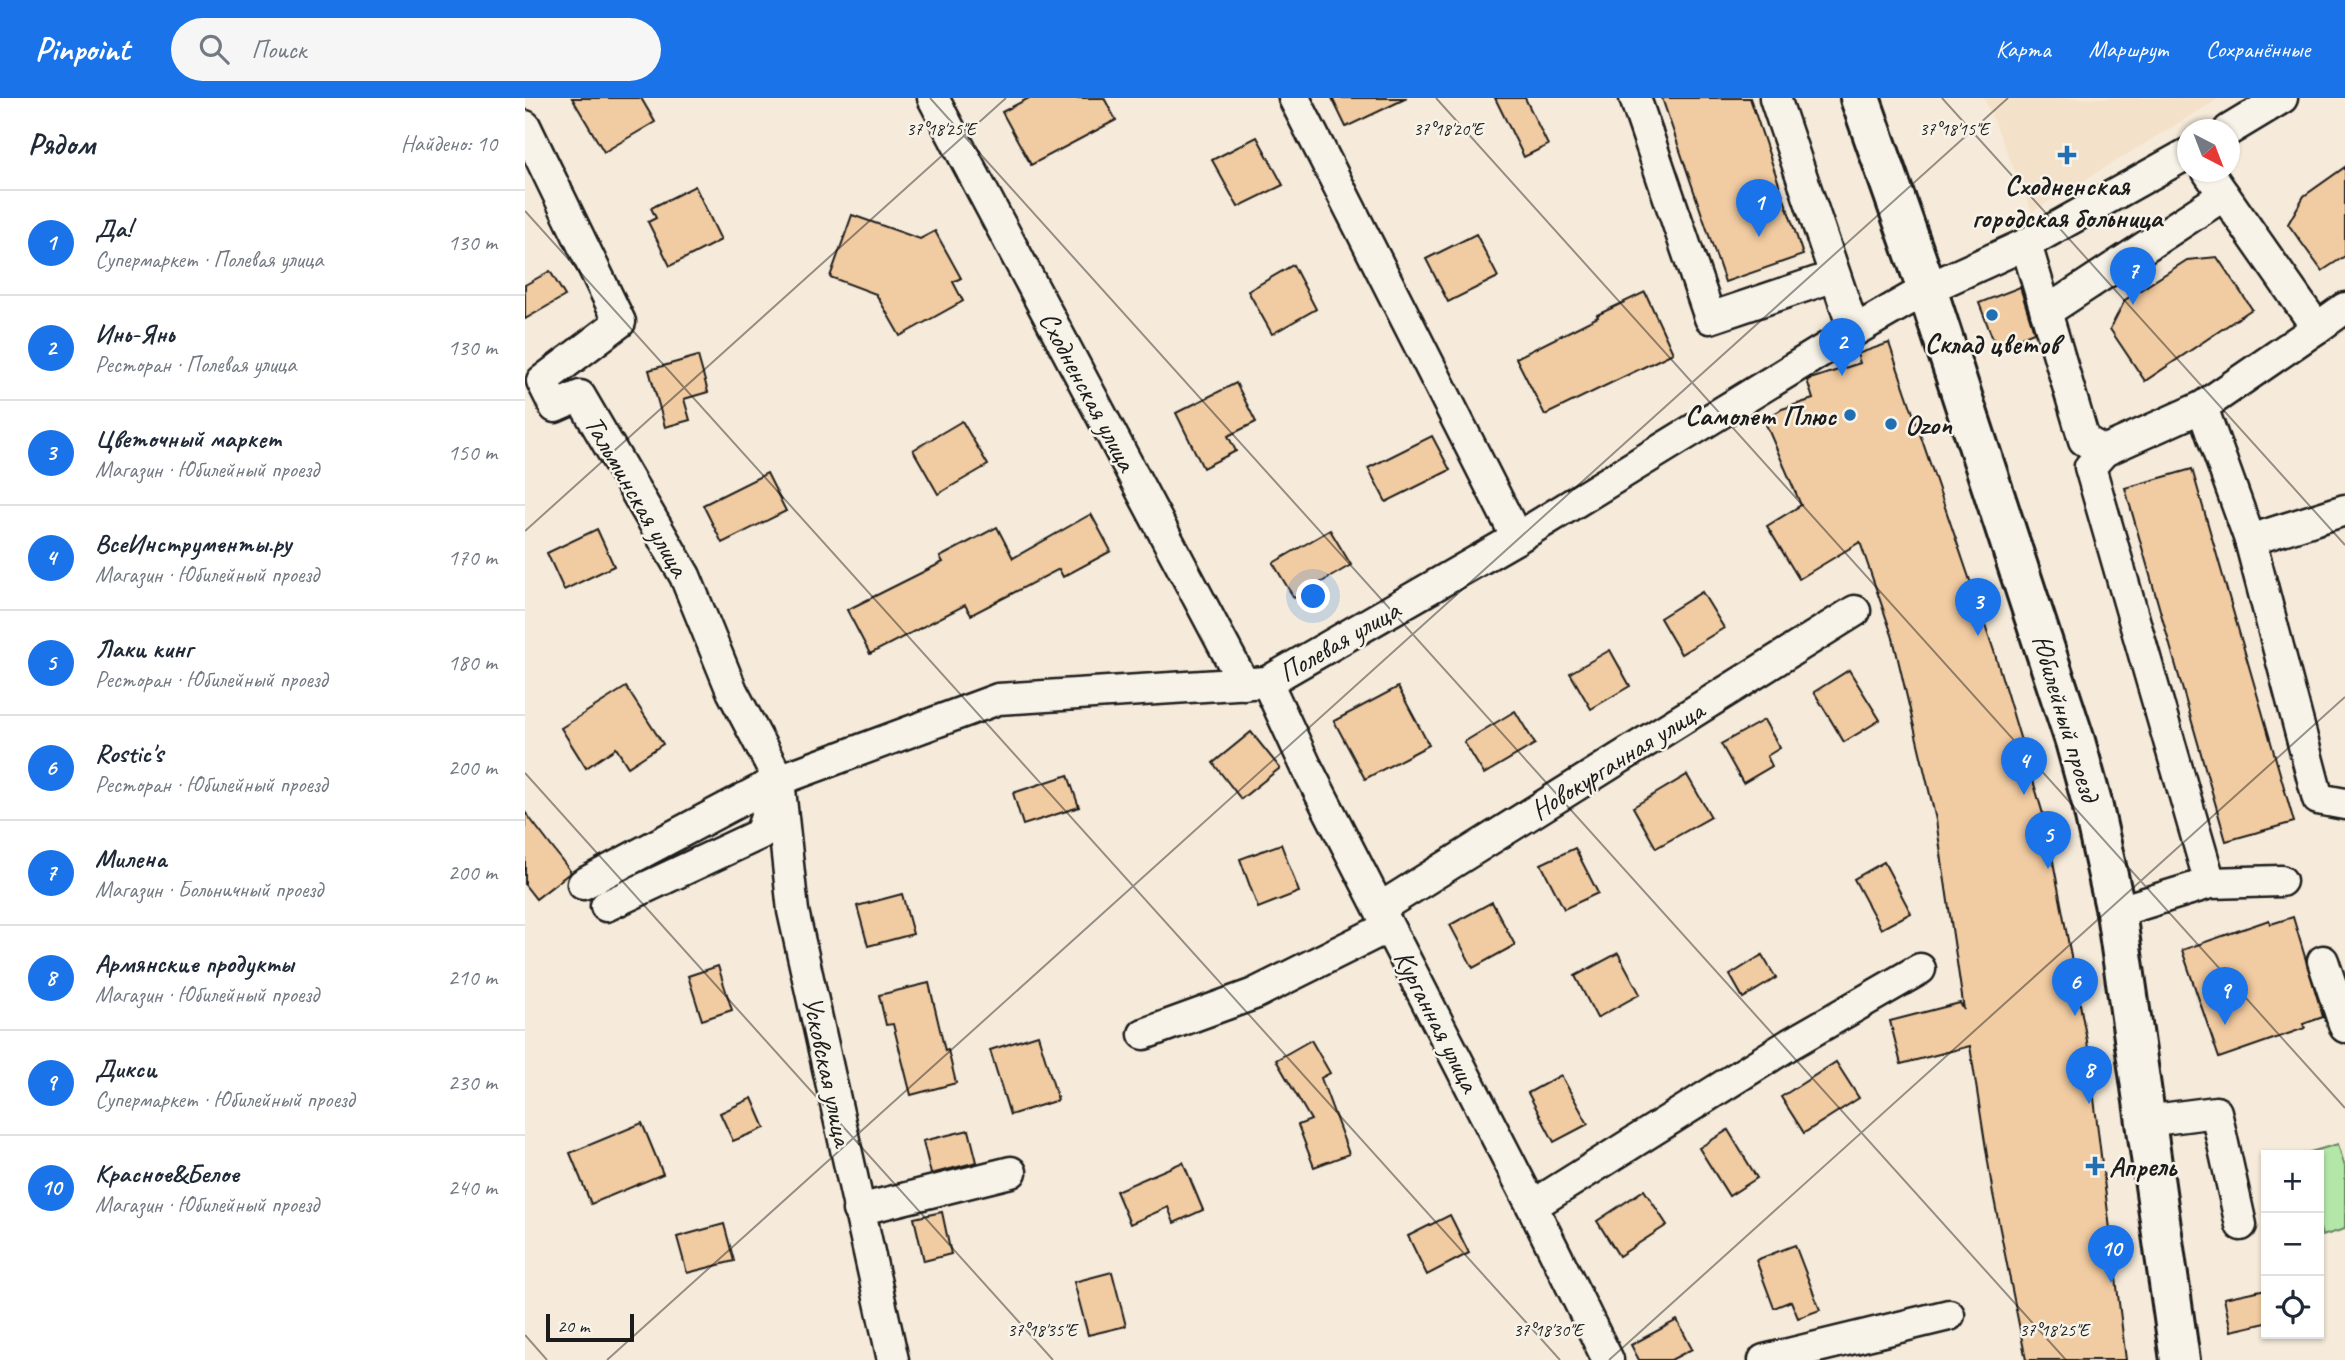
<!DOCTYPE html>
<html lang="ru">
<meta charset="utf-8">
<style>
body{margin:0;font-family:Caveat,sans-serif;background:#f6f6f7;color:#1f2937}
.controls{position:absolute;right:21px;bottom:21px;display:grid;overflow:hidden;border-radius:0px;box-shadow:0 2px 5px #0004}
.controls button{width:63px;height:63px;display:grid;place-items:center;padding:0;border:0;border-bottom:2px solid #e0e1e3;background:#fff;color:#1f2937;font:35px sans-serif}
.compass{position:absolute;left:1652px;top:21px;width:63px;height:63px;border-radius:50%;background:#fff;box-shadow:0 2px 5px #0004;rotate:138deg}
.scale{position:absolute;left:21px;bottom:18px;width:88px;box-sizing:border-box;padding-left:7px;border:4px solid #1c1c1c;border-top:0;font-size:19px;line-height:24px;white-space:nowrap;color:#1c1c1c;-webkit-text-stroke:5px #f7f3e8;paint-order:stroke}
.you{position:absolute;left:789px;top:499px;width:24px;height:24px;margin:-18px;border:5px solid #fff;border-radius:50%;background:#1a73e8;box-shadow:0 0 0 10px #1a73e833}
.badge{display:grid;place-items:center;width:46px;height:46px;border-radius:50%;background:#1a73e8;color:#fff;font-size:23px;font-weight:700}
.pin{position:absolute;translate:-50% -58px;filter:drop-shadow(0 2px 4px #0008)}
.pin::after{content:'';position:absolute;top:37px;width:24px;height:21px;background:inherit;clip-path:polygon(0 0,100% 0,50% 100%)}
.list{margin:0;padding:0;list-style:none}
h2{display:flex;justify-content:space-between;align-items:center;height:91px;margin:0;padding:0 28px;font-size:30px}
h2 small{font-size:23px;font-weight:400;color:#747a83}
.list li{display:grid;grid-template-columns:46px 1fr auto;gap:21px;align-items:center;box-sizing:border-box;height:105px;padding:0 28px;border-top:2px solid #e0e1e3}
.list b{display:block;font-size:26px;white-space:nowrap}
.list p{margin:0;font-size:23px;white-space:nowrap;color:#747a83}
.list em{font-size:23px;font-style:normal;color:#747a83}
.icon{flex:none;width:38px;height:38px;fill:none;stroke:currentColor;stroke-width:2;stroke-linecap:round;stroke-linejoin:round}
.map{position:relative;flex:none;width:1820px;height:1262px;overflow:hidden}
header{display:flex;align-items:center;gap:42px;box-sizing:border-box;height:98px;padding:0 35px;background:#1a73e8;color:#fff}
header strong{font-size:33px}
nav{display:flex;gap:38px;margin-inline-start:auto;font-size:24px}
.search{width:490px;height:63px;background:#f6f6f7;display:flex;align-items:center;gap:18px;box-sizing:border-box;padding:0 24px;border-radius:38px;color:#747a83;font-size:26px}
main{display:flex}
aside{flex:1;background:#fff}
.map>svg:first-child{display:block}
.built{fill:#f4e1c9}
.green{fill:#b3e7a8;stroke:#688262;stroke-width:2}
.building{fill:#f1cba1;stroke:#1c1c1c;stroke-width:2}
.lines{fill:none;stroke-linecap:round;stroke-linejoin:round}
.minor-casing{stroke:#1c1c1c;stroke-width:35}
.major-casing{stroke:#1c1c1c;stroke-width:44}
.minor{stroke:#f7f3e8;stroke-width:30}
.major{stroke:#f7f3e8;stroke-width:38}
.ticks{fill:none;stroke:#1c1c1c;stroke-width:2;stroke-opacity:0.45}
.poi-dot{fill:#1f6fb2;stroke:#f7f3e8;stroke-width:2.5}
.labels{text-anchor:middle;dominant-baseline:central;stroke-width:5;stroke-linejoin:round;paint-order:stroke}
.poi-label{font-size:28px;font-weight:bold;fill:#1c1c1c;stroke:#f7f3e8}
.street-label{font-size:28px;fill:#1c1c1c;stroke:#f7f3e8}
.ticks-label{font-size:18px;text-anchor:middle;fill:#1c1c1c;stroke:#f7f3e8;stroke-width:5;stroke-linejoin:round;paint-order:stroke}
</style>
<header>
<strong>Pinpoint</strong>
<div class="search"><svg class="icon" aria-label="search" viewBox="0 0 24 24"><circle cx="10" cy="10" r="6"/><path d="M15 15l6 6"/></svg>Поиск</div>
<nav><a>Карта</a><a>Маршрут</a><a>Сохранённые</a></nav>
</header>
<main>
<aside>
<h2>Рядом<small>Найдено: 10</small></h2>
<ul class="list">
<li><span class="badge">1</span><div><b>Да!</b><p>Супермаркет · Полевая улица</p></div><em>130 m</em></li>
<li><span class="badge">2</span><div><b>Инь-Янь</b><p>Ресторан · Полевая улица</p></div><em>130 m</em></li>
<li><span class="badge">3</span><div><b>Цветочный маркет</b><p>Магазин · Юбилейный проезд</p></div><em>150 m</em></li>
<li><span class="badge">4</span><div><b>ВсеИнструменты.ру</b><p>Магазин · Юбилейный проезд</p></div><em>170 m</em></li>
<li><span class="badge">5</span><div><b>Лаки кинг</b><p>Ресторан · Юбилейный проезд</p></div><em>180 m</em></li>
<li><span class="badge">6</span><div><b>Rostic's</b><p>Ресторан · Юбилейный проезд</p></div><em>200 m</em></li>
<li><span class="badge">7</span><div><b>Милена</b><p>Магазин · Больничный проезд</p></div><em>200 m</em></li>
<li><span class="badge">8</span><div><b>Армянские продукты</b><p>Магазин · Юбилейный проезд</p></div><em>210 m</em></li>
<li><span class="badge">9</span><div><b>Дикси</b><p>Супермаркет · Юбилейный проезд</p></div><em>230 m</em></li>
<li><span class="badge">10</span><div><b>Красное&amp;Белое</b><p>Магазин · Юбилейный проезд</p></div><em>240 m</em></li>
</ul>
</aside>
<div class="map">
<svg width="1820" height="1262" viewBox="0 0 1820 1262">
<rect width="100%" height="100%" fill="#f6ebda"/>
<filter id="ink" filterUnits="userSpaceOnUse"><feTurbulence type="fractalNoise" baseFrequency=".0143" numOctaves="2"/><feDisplacementMap in="SourceGraphic" scale="14" xChannelSelector="R" yChannelSelector="G"/><feConvolveMatrix kernelMatrix="1 2 1 2 8 2 1 2 1" color-interpolation-filters="sRGB"/></filter>
<g filter="url(#ink)">
<path class="built" d="M1459,0H1695L1507,114Z"/>
<path class="green" d="M1813,1046L1820,1069V1131L1797,1138L1794,1127V1057H1775Z"/>
<g class="building">
<path d="M47,0H116L130,24L79,54Z"/>
<path d="M504,0H579L591,22L506,67L477,14Z"/>
<path d="M807,0H882L821,29Z"/>
<path d="M970,0H1000L1023,47L999,59Z"/>
<path d="M1137,0H1225L1278,157L1200,184Z"/>
<path d="M732,39L758,87L713,109L687,62Z"/>
<path d="M1820,69V158L1797,173L1763,126L1779,98Z"/>
<path d="M170,88L196,142L145,168L123,124L131,120L126,110Z"/>
<path d="M327,117L395,141L410,133L436,180L428,184L438,203L375,238L351,196L305,179Z"/>
<path d="M951,136L973,179L923,204L901,161Z"/>
<path d="M1692,159L1727,211L1620,283L1585,231L1600,202L1662,162Z"/>
<path d="M768,167L791,211L747,236L723,193Z"/>
<path d="M25,173L40,198L0,221V187Z"/>
<path d="M1495,189L1509,234L1471,249L1454,205Z"/>
<path d="M1120,194L1148,255L1020,317L991,260L1073,219L1072,217Z"/>
<path d="M1364,245L1469,553L1521,726L1562,943L1601,1262H1501L1468,1096L1445,948L1376,966L1365,923L1435,905L1439,912L1411,722L1368,540L1335,444L1274,481L1242,428L1276,407L1239,322L1257,311L1288,301L1282,282L1335,265L1332,256Z"/>
<path d="M173,258L183,294L159,301L165,322L140,329L124,272Z"/>
<path d="M711,285L731,324L703,338L711,353L678,370L651,315Z"/>
<path d="M437,323L463,367L413,396L388,352Z"/>
<path d="M907,338L925,372L861,404L843,370Z"/>
<path d="M1667,371L1769,724L1701,743L1600,390Z"/>
<path d="M242,375L261,413L197,445L178,407Z"/>
<path d="M566,416L586,453L538,479L534,471L446,517L440,507L345,556L322,512L418,464L415,459L472,429L488,460Z"/>
<path d="M72,431L89,468L39,492L22,455Z"/>
<path d="M805,432L826,467L769,500L748,465Z"/>
<path d="M1177,494L1199,530L1156,556L1135,520Z"/>
<path d="M1085,552L1105,588L1066,611L1045,575Z"/>
<path d="M1324,572L1355,622L1319,644L1289,594Z"/>
<path d="M101,589L138,646L103,669L91,650L61,670L36,630Z"/>
<path d="M873,589L904,647L840,681L809,623Z"/>
<path d="M990,613L1010,646L959,676L939,644Z"/>
<path d="M1239,622L1255,650L1242,658L1247,668L1218,685L1196,646Z"/>
<path d="M726,634L755,670L716,701L688,665Z"/>
<path d="M543,677L554,709L498,727L488,695Z"/>
<path d="M1162,677L1186,719L1131,750L1108,709Z"/>
<path d="M0,714L46,774L11,801L0,787Z"/>
<path d="M756,746L774,794L733,810L715,761Z"/>
<path d="M1050,750L1073,795L1039,811L1016,766Z"/>
<path d="M1359,764L1386,815L1356,831L1329,781Z"/>
<path d="M377,796L388,836L343,848L332,808Z"/>
<path d="M967,804L990,847L948,870L925,827Z"/>
<path d="M1768,819L1798,919L1778,926L1780,930L1694,960L1657,852L1744,822L1746,826Z"/>
<path d="M1093,855L1115,896L1072,920L1050,878Z"/>
<path d="M1237,857L1251,880L1218,900L1205,877Z"/>
<path d="M193,868L207,912L177,922L163,878Z"/>
<path d="M404,885L420,953L423,952L431,985L386,997L368,926L361,927L354,897Z"/>
<path d="M513,937L533,1002L485,1017L465,952Z"/>
<path d="M786,942L805,975L796,980L824,1056L789,1069L773,1027L786,1022L751,962Z"/>
<path d="M1311,964L1334,1000L1279,1035L1256,999Z"/>
<path d="M1036,977L1063,1026L1029,1044L1003,995Z"/>
<path d="M227,1000L240,1030L208,1043L195,1015Z"/>
<path d="M117,1025L138,1076L66,1106L45,1055Z"/>
<path d="M444,1032L452,1064L406,1076L398,1043Z"/>
<path d="M1203,1032L1232,1080L1204,1098L1174,1050Z"/>
<path d="M658,1064L678,1112L649,1125L643,1109L605,1126L591,1093Z"/>
<path d="M1119,1092L1142,1127L1094,1158L1072,1123Z"/>
<path d="M417,1114L426,1156L399,1163L389,1120Z"/>
<path d="M925,1117L944,1155L902,1177L883,1138Z"/>
<path d="M199,1126L209,1163L162,1175L152,1139Z"/>
<path d="M1270,1147L1295,1212L1273,1220L1266,1203L1249,1210L1231,1162Z"/>
<path d="M587,1174L601,1228L563,1237L549,1184Z"/>
<path d="M1741,1191V1225L1706,1233L1699,1200Z"/>
<path d="M1152,1222L1167,1251L1146,1262H1114L1106,1247Z"/>
</g>
<g class="lines">
<g class="minor-casing">
<g id="minor">
<path d="M408,0L719,586"/>
<path d="M769,0L992,440"/>
<path d="M1110,0L1185,220L1310,178"/>
<path d="M1250,0L1329,233"/>
<path d="M0,28L95,224L17,283L30,309L55,298L160,478L207,593L254,682L268,813L368,1262"/>
<path d="M1704,32L1757,0"/>
<path d="M1683,74L1792,230L1820,210"/>
<path d="M1501,146L1559,342L1579,353L1677,309L1725,442L1793,701L1820,706"/>
<path d="M1521,214L1699,97"/>
<path d="M1677,309L1792,230"/>
<path d="M1579,353L1565,369L1685,785"/>
<path d="M1725,442L1820,412"/>
<path d="M742,584L781,668L1007,1108L1083,1262"/>
<path d="M58,786L254,682"/>
<path d="M81,808L235,736L254,682L473,601L742,584L992,440L1329,233L1402,191L1501,146L1662,56"/>
<path d="M855,810L1330,513"/>
<path d="M1591,814L1685,785L1756,783"/>
<path d="M1798,863L1820,929"/>
<path d="M619,936L729,896L863,829"/>
<path d="M1621,1023L1691,1014L1716,1127"/>
<path d="M1007,1108L1265,946L1395,871"/>
<path d="M333,1112L486,1074"/>
<path d="M1239,1262L1424,1217"/>
</g>
</g>
<g class="major-casing">
<path id="major" d="M1335,0L1402,191L1550,643L1567,705L1591,814L1655,1262"/>
</g>
<use href="#minor" class="minor"/>
<use href="#major" class="major"/>
</g>
</g>
<path class="ticks" d="M405,0L1541,1262M911,0L1820,1010M1417,0L1820,447M0,113L1035,1262M0,433L481,0M0,675L528,1262M0,1237L22,1262M82,1262L1483,0M1084,1262L1820,599"/>
<g class="poi-dot">
<path d="M1538.5 46.5h7v7h7v7h-7v7h-7v-7h-7v-7h7z"/>
<circle cx="1467" cy="217" r="7"/>
<circle cx="1325" cy="317" r="7"/>
<circle cx="1366" cy="326" r="7"/>
<path d="M1566.5 1057.5h7v7h7v7h-7v7h-7v-7h-7v-7h7z"/>
</g>
<g class="labels">
<g class="poi-label">
<text x="1542" y="87">Сходненская<tspan x="1542" dy="32">городская больница</tspan></text>
<text x="1467" y="245">Склад цветов</text>
<text x="1311" y="317" text-anchor="end">Самолет Плюс</text>
<text x="1380" y="326" text-anchor="start">Ozon</text>
<text x="1584" y="1068" text-anchor="start">Апрель</text>
</g>
<g class="street-label">
<text transform="translate(563 293) rotate(62)">Сходненская улица</text>
<text transform="translate(112 398) rotate(60)">Тальминская улица</text>
<text transform="translate(814 543) rotate(-30)">Полевая улица</text>
<text transform="translate(1541 620) rotate(73)">Юбилейный проезд</text>
<text transform="translate(1092 662) rotate(-32)">Новокурганная улица</text>
<text transform="translate(912 923) rotate(63)">Курганная улица</text>
<text transform="translate(303 973) rotate(78)">Усковская улица</text>
</g>
</g>
<g class="ticks-label">
<text x="416" y="37">37°18'25"E</text>
<text x="923" y="37">37°18'20"E</text>
<text x="1429" y="37">37°18'15"E</text>
<text x="517" y="1238">37°18'35"E</text>
<text x="1023" y="1238">37°18'30"E</text>
<text x="1529" y="1238">37°18'25"E</text>
</g>
</svg>
<div class="controls">
<button>+</button>
<button>−</button>
<button><svg class="icon" aria-label="locate" viewBox="0 0 24 24"><circle cx="12" cy="12" r="6"/><path d="M12 2v4M12 18v4M2 12h4M18 12h4"/></svg></button>
</div>
<svg class="compass" viewBox="-18 -18 36 36"><path d="M0-13l5 13h-10z" fill="#e53935"/><path d="M0 13l5-13h-10z" fill="#747a83"/></svg>
<div class="scale">20 m</div>
<div class="you"></div>
<div class="pin badge" style="left:1234px;top:139px">1</div>
<div class="pin badge" style="left:1317px;top:278px">2</div>
<div class="pin badge" style="left:1453px;top:538px">3</div>
<div class="pin badge" style="left:1499px;top:697px">4</div>
<div class="pin badge" style="left:1523px;top:771px">5</div>
<div class="pin badge" style="left:1550px;top:918px">6</div>
<div class="pin badge" style="left:1608px;top:207px">7</div>
<div class="pin badge" style="left:1564px;top:1006px">8</div>
<div class="pin badge" style="left:1700px;top:927px">9</div>
<div class="pin badge" style="left:1586px;top:1185px">10</div>
</div>
</main>
